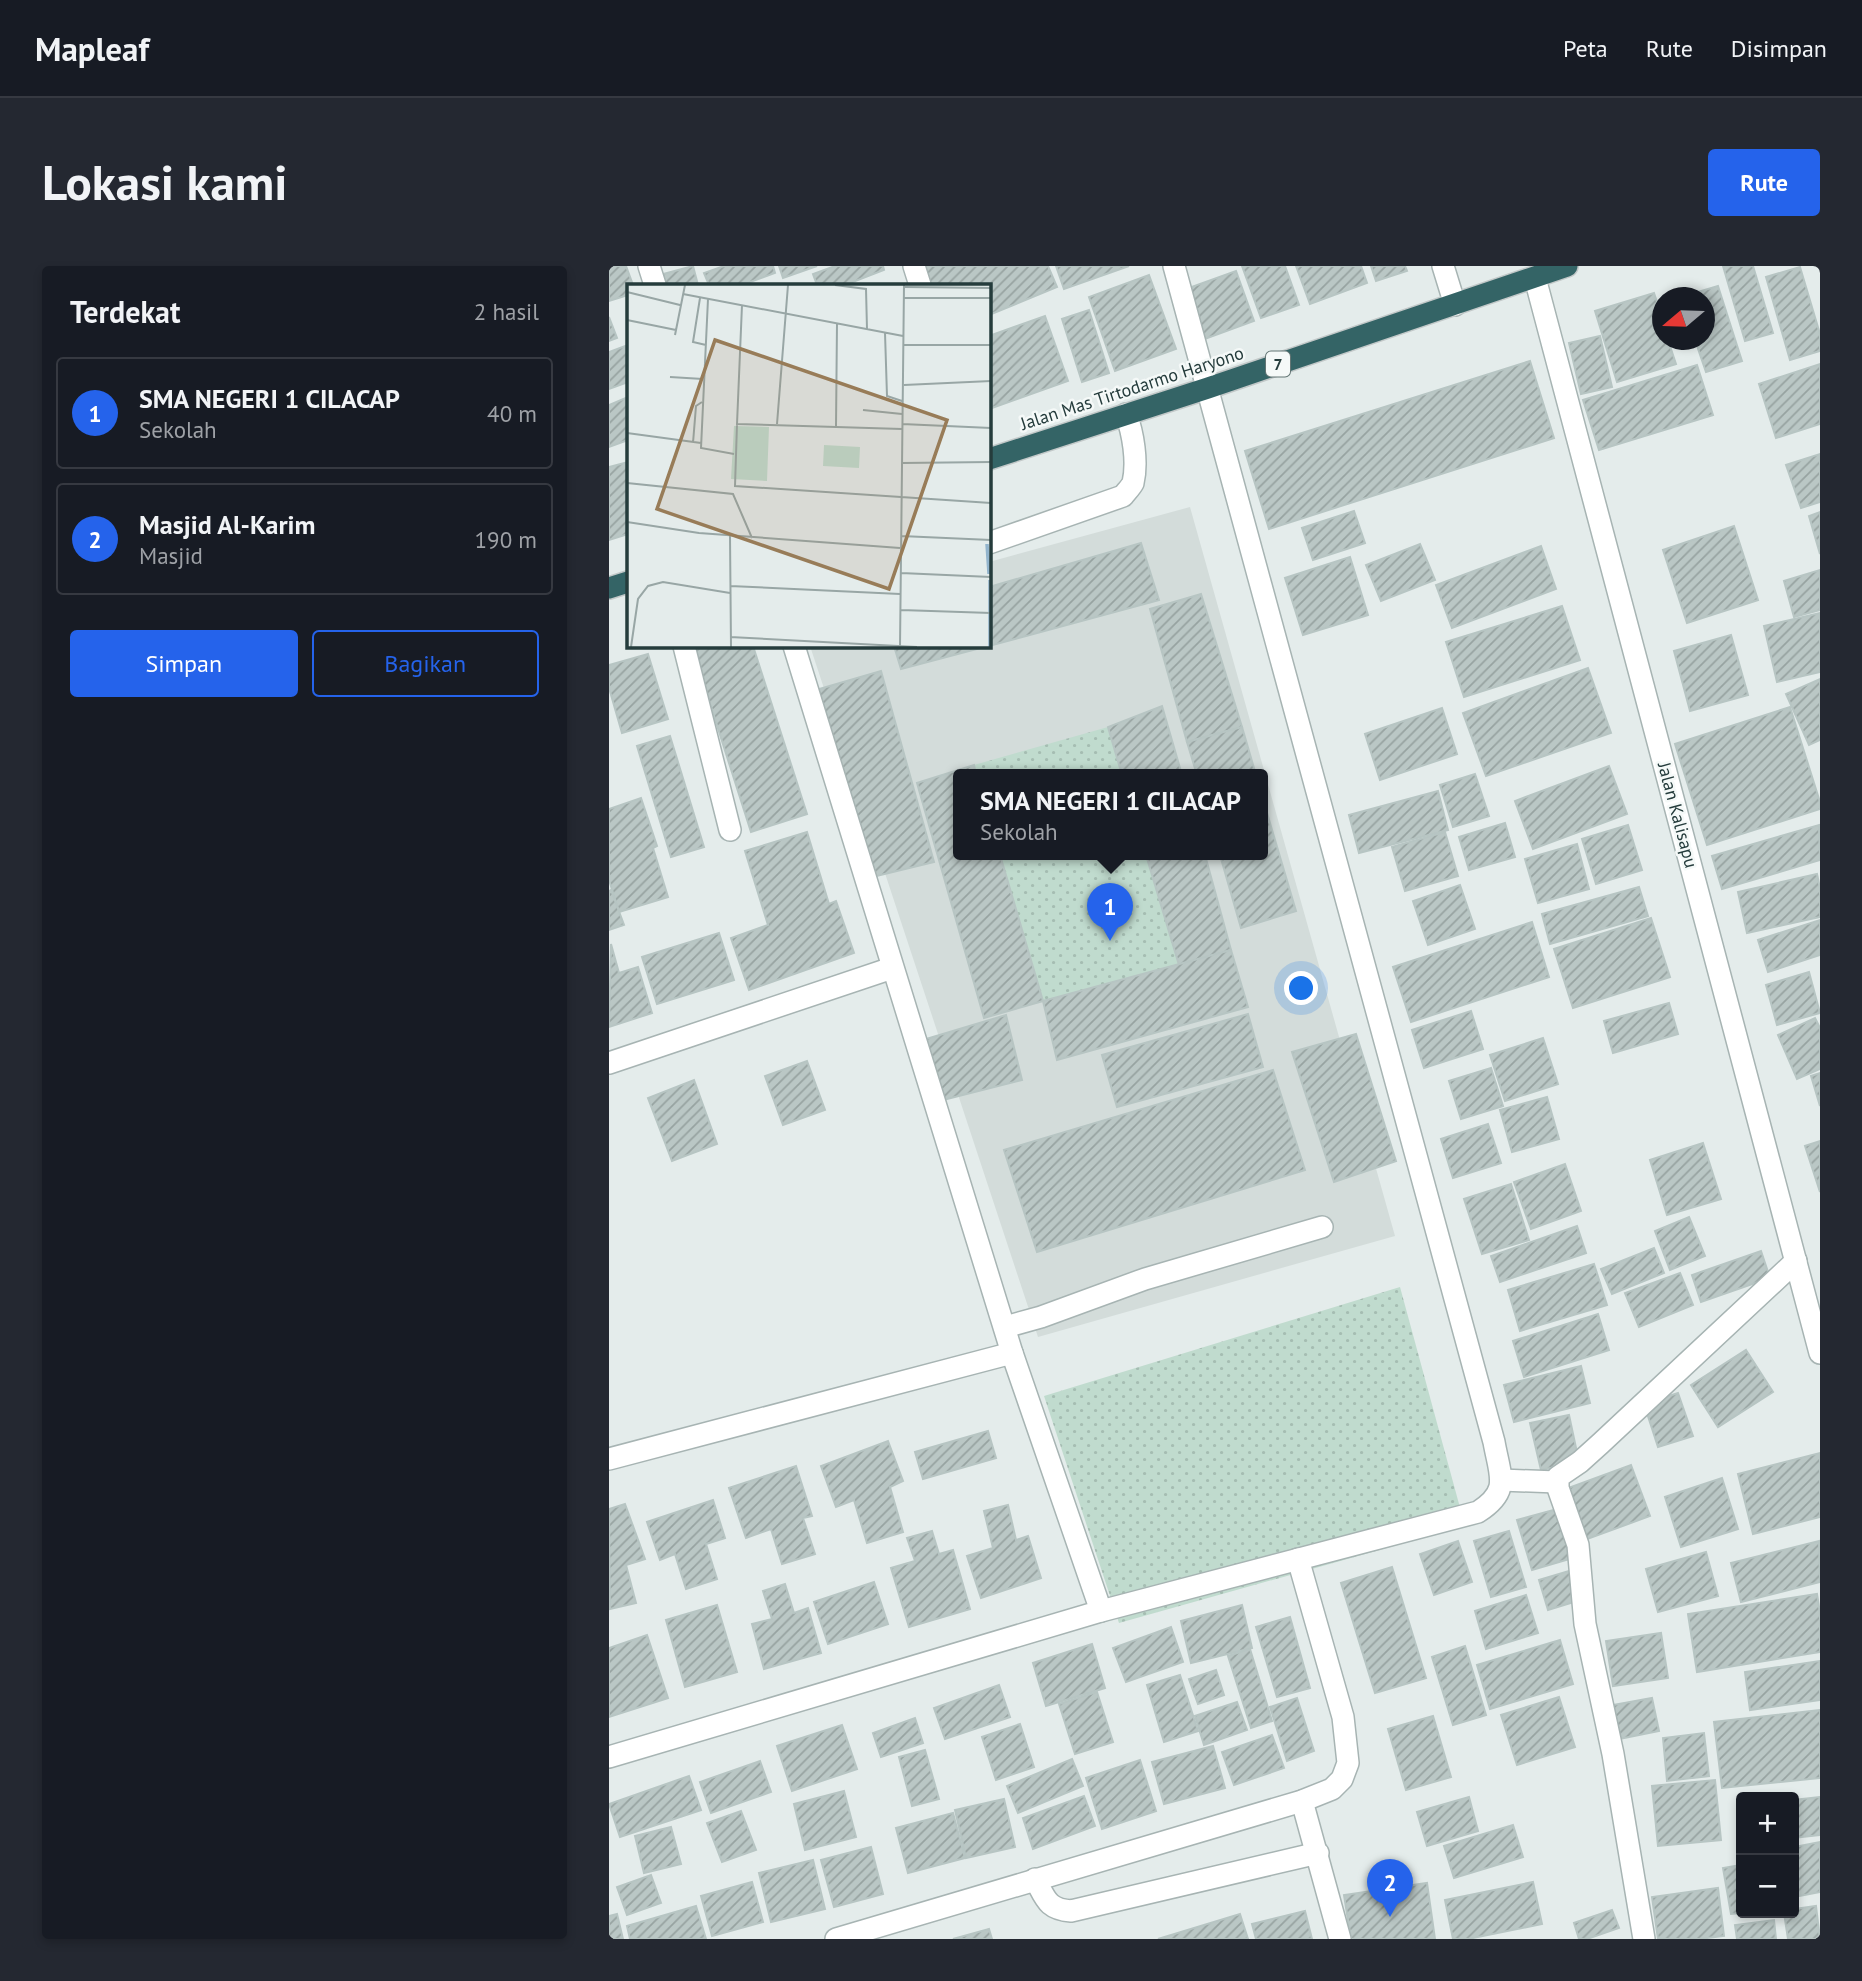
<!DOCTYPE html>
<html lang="id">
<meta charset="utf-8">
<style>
body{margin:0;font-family:"PT Sans",sans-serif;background:#242831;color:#f1f3f6}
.controls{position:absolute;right:21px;bottom:21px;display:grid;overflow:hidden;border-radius:7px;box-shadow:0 4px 10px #0003}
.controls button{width:63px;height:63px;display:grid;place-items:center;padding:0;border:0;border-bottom:2px solid #363941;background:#171b24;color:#f1f3f6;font:35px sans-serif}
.compass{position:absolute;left:1043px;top:21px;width:63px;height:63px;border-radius:50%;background:#171b24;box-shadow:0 4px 10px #0003;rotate:251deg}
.you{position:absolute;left:693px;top:723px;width:24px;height:24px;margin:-18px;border:5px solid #fff;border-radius:50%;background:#1a73e8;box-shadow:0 0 0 10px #1a73e833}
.badge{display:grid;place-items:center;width:46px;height:46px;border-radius:50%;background:#2563eb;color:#fff;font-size:23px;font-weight:700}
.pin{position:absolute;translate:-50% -58px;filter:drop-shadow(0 2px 4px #0008)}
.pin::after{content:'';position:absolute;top:37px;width:24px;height:21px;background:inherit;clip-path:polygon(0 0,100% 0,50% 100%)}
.popup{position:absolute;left:344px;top:503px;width:315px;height:91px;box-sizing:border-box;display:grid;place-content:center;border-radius:7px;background:#171b24;filter:drop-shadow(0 2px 5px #0005);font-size:23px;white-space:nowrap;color:#9ea1a6}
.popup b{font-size:26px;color:#f1f3f6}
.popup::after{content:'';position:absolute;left:50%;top:100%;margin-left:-14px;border:14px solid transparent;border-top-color:#171b24}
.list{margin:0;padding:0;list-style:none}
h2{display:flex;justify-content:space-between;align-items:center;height:91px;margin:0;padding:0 28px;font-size:30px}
h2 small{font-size:23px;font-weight:400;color:#9ea1a6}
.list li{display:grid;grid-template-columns:46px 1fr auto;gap:21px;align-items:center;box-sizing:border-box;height:112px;margin:0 14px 14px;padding:0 14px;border:2px solid #363941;border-radius:7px}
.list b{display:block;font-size:26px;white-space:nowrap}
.list p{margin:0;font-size:23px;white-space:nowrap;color:#9ea1a6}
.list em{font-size:23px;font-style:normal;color:#9ea1a6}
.actions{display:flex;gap:14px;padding:21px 28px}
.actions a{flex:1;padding:16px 0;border:2px solid #2563eb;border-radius:7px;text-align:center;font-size:24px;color:#2563eb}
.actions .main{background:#2563eb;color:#fff}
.map{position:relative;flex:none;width:1211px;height:1673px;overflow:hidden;border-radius:7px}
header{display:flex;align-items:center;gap:42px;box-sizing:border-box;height:98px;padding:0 35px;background:#171b24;border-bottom:2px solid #363941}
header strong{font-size:33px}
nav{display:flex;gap:38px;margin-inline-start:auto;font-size:24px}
.intro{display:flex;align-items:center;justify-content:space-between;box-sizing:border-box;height:168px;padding:0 42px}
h1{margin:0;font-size:49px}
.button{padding:18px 32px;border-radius:7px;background:#2563eb;color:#fff;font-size:24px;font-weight:700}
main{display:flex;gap:42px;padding:0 42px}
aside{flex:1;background:#171b24;border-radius:7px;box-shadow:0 4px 10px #0003}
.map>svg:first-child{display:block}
.built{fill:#d3dcda;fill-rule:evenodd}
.grass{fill:url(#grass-dots)}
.building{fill:url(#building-hatch);stroke:#b7c5c3;stroke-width:2}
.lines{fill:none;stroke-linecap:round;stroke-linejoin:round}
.minor-casing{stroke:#a7b4b3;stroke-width:24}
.highway-casing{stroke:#c2c8c8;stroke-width:24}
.minor{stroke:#fff;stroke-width:21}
.highway{stroke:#346466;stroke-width:21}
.labels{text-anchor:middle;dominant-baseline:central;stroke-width:5;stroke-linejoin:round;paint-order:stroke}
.shield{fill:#f5f9f8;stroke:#637574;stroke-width:2}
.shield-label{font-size:16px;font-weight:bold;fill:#253c3c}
.street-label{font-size:18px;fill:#253c3c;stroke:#f5f9f8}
.inset-river{fill:none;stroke:#92b4cc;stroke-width:3.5}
.inset-road{fill:none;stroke:#98a6a5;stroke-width:2}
.view{fill:#987c58;fill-opacity:0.15;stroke:#987c58;stroke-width:3.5}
.inset-edge{fill:none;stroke:#253c3c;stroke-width:3.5}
</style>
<header>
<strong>Mapleaf</strong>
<nav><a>Peta</a><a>Rute</a><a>Disimpan</a></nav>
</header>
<div class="intro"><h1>Lokasi kami</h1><a class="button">Rute</a></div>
<main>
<aside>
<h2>Terdekat<small>2 hasil</small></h2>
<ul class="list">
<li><span class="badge">1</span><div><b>SMA NEGERI 1 CILACAP</b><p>Sekolah</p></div><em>40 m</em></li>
<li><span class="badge">2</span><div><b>Masjid Al-Karim</b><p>Masjid</p></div><em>190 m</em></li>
</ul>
<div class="actions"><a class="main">Simpan</a><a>Bagikan</a></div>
</aside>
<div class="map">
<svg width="1211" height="1673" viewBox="0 0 1211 1673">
<defs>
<pattern id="grass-dots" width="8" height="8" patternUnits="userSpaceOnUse" patternTransform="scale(1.75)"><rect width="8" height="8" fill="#c0dbce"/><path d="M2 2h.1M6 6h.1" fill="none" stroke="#a5bdb2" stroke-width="1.8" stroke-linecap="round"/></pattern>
<pattern id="building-hatch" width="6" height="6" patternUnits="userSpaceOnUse" patternTransform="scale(1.75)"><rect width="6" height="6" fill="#bac7c5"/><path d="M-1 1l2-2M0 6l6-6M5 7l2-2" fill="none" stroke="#97a3a1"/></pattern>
</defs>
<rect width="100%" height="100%" fill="#e4eceb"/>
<path class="built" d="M581,241L786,970L429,1071L201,380H380V296ZM349,509H653V589H349Z"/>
<g class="grass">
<path d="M499,461L513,509H367L365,499Z"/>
<path d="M391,589H537L570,699L434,735Z"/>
<path d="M791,1021L856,1260L510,1357L435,1130Z"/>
</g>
<g class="building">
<path d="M0,0H17L24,19H19V29L0,35Z"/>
<path d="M84,0L89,19H50L47,10Z"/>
<path d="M115,0H164L166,7L133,19H100L95,7Z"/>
<path d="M170,0H208L174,12Z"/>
<path d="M226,0H274L275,4L236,19H208L204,8Z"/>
<path d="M315,0H439L448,21L380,49V19H322Z"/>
<path d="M447,0H520L455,23Z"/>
<path d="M633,0H676L690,39L652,52Z"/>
<path d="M687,0H752L758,17L701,38Z"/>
<path d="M762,0H796L798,5L767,15Z"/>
<path d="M1114,0H1144L1164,67L1136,75Z"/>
<path d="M1191,1L1211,68V85L1181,94L1157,11Z"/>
<path d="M627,5L645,55L593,74L574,24Z"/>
<path d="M540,9L567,83L506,105L480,31Z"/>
<path d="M1109,20L1133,95L1097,106L1086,74H1096V32L1072,31Z"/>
<path d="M1045,27L1054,54V74H1059L1067,98L1008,116L986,45Z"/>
<path d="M480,44L500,107L473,116L453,53Z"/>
<path d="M436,50L459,115L380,143V70Z"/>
<path d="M0,51L8,72L0,75Z"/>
<path d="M991,70L1003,121L972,128L960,77Z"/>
<path d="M19,79V116L0,123V86Z"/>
<path d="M921,95L945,172L660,263L636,185Z"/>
<path d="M1211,98V158L1167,172L1150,118Z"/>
<path d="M1088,99L1104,149L990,184L974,134Z"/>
<path d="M19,131V174L0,181V139Z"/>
<path d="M1211,188V236L1192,242L1177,199Z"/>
<path d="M19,196V268L0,274V201Z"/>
<path d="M745,245L756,277L704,294L693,262Z"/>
<path d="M1211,246V288L1200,250Z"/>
<path d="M1125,260L1149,334L1078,357L1054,284Z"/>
<path d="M532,277L550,334L380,380V321Z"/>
<path d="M811,278L826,314L772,335L757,299Z"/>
<path d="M932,280L947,323L843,362L827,319Z"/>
<path d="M741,291L759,349L694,369L676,312Z"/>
<path d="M1211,304V344L1185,351L1175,315Z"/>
<path d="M592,328L633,461L578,476L541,343Z"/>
<path d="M953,340L971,394L855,431L837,376Z"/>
<path d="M1211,347V406L1168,416L1155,360Z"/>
<path d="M1122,369L1139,429L1081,445L1065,385Z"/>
<path d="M97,380H144L198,548L142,566L84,384Z"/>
<path d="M285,380H379L292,403Z"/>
<path d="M39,388L59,453L13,467L0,422V399Z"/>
<path d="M979,402L1002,467L877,510L854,447Z"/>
<path d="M272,405L325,596L259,612L207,424Z"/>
<path d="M1211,413V474L1200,479L1177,428Z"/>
<path d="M553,440L573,509H513L499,461Z"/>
<path d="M1181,441L1211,536V543L1098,579L1066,478Z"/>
<path d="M833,442L848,488L771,514L756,468Z"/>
<path d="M633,461L647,509H588L578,476Z"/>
<path d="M61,470L95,581L62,591L28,480Z"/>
<path d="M365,499L367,509H349V589H391L434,735L375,752L308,517Z"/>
<path d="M1000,500L1018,548L924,583L906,535Z"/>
<path d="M866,508L880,550L844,561L831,519Z"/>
<path d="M829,525L839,564L750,587L740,549Z"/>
<path d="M653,530L687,645L632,662L611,589H653Z"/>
<path d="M32,532L48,580L44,582L59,631L10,646L0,614V543Z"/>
<path d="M896,557L906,591L860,604L850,571Z"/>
<path d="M1019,559L1033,604L987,618L973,573Z"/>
<path d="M1210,559L1211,594L1113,623L1103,590Z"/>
<path d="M198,566L220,638L227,635L245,687L140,724L122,672L159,659L136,585Z"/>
<path d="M836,566L849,610L796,625L783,581Z"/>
<path d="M968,578L980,623L929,637L916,593Z"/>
<path d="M537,589H596L622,684L570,699Z"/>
<path d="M1208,608L1211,622V651L1138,667L1129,626Z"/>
<path d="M851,619L866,663L819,679L804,635Z"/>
<path d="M1030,621L1039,650L941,678L933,648Z"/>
<path d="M2,624L15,659L0,664V625Z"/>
<path d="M1042,652L1061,711L964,742L945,683Z"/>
<path d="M1211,654V689L1159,706L1149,674Z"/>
<path d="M923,656L940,711L802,756L784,701Z"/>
<path d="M110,667L125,714L48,738L33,691Z"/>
<path d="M2,678L10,707L29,701L43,747L0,761Z"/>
<path d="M622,684L639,741L448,794L434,735Z"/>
<path d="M1200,706L1211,747L1168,759L1157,719Z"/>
<path d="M1060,737L1069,768L1004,787L995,755Z"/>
<path d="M862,745L874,783L815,802L803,764Z"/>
<path d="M639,748L654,801L508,841L493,789Z"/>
<path d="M397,749L413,814L330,835L314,774Z"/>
<path d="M1206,752L1211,762V803L1188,813L1169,769Z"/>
<path d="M747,768L787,895L725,916L683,786Z"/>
<path d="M934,772L949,818L896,835L881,789Z"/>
<path d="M198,795L216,844L174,859L156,810Z"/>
<path d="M882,802L894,840L852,853L840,815Z"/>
<path d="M664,804L696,904L428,986L395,884Z"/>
<path d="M1211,807V840L1202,810Z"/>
<path d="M85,814L108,878L63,895L39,832Z"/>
<path d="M938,831L950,873L903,886L891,844Z"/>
<path d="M879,858L892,897L844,912L832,873Z"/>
<path d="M1211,875V926L1196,880Z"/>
<path d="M1094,877L1112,933L1058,949L1041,894Z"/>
<path d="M956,898L972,945L922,963L905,916Z"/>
<path d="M902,918L920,974L873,988L855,933Z"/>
<path d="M1080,951L1096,990L1061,1004L1046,965Z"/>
<path d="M968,960L977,987L891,1016L882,990Z"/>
<path d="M1045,982L1055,1007L1003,1028L992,1003Z"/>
<path d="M1152,985L1161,1012L1092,1036L1083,1009Z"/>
<path d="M985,998L998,1039L911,1065L899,1024Z"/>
<path d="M1071,1007L1084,1039L1030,1061L1016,1027Z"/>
<path d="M989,1048L1000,1084L915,1111L904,1075Z"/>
<path d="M1137,1084L1164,1126L1109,1161L1082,1119Z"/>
<path d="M972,1100L981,1137L905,1156L895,1119Z"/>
<path d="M1069,1127L1084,1170L1049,1181L1035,1138Z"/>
<path d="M960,1149L970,1196L932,1204L921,1157Z"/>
<path d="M379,1165L387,1192L314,1213L306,1186Z"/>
<path d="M279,1175L294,1215L281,1221L294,1266L258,1277L245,1234L227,1241L212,1200Z"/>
<path d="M1211,1187V1251L1144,1268L1129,1208Z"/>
<path d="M1022,1199L1041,1250L970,1276L951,1225Z"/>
<path d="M187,1200L203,1250L194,1252L206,1288L173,1298L162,1263L137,1272L120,1222Z"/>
<path d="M1113,1212L1129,1263L1072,1281L1056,1231Z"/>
<path d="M104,1234L116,1272L97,1278L108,1313L77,1323L66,1288L51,1294L38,1256Z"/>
<path d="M16,1238L36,1293L17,1299L27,1337L1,1343L0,1243Z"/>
<path d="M399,1239L407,1274L419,1270L432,1312L372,1332L358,1290L384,1282L375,1245Z"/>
<path d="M952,1242L967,1291L923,1304L908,1254Z"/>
<path d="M323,1265L330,1288L344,1284L361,1343L300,1361L282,1302L306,1295L298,1272Z"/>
<path d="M900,1265L917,1321L882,1331L865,1275Z"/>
<path d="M849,1275L863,1316L825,1329L811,1288Z"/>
<path d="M1210,1275L1211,1316L1132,1336L1122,1297Z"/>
<path d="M1097,1286L1109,1330L1049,1346L1037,1303Z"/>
<path d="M783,1301L817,1412L766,1427L732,1317Z"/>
<path d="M960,1305L968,1335L939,1344L930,1314Z"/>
<path d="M265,1316L279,1358L219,1378L205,1336Z"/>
<path d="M176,1318L185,1347L199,1342L212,1387L155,1403L143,1358L163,1353L154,1325Z"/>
<path d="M1208,1328L1211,1347V1386L1088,1406L1079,1348Z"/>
<path d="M917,1329L929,1367L877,1383L866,1345Z"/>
<path d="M108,1339L128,1406L76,1421L57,1354Z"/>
<path d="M633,1339L643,1382L582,1397L572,1355Z"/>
<path d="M681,1351L701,1422L668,1431L647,1361Z"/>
<path d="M562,1361L574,1396L517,1416L504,1382Z"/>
<path d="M1052,1367L1059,1412L1004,1420L997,1375Z"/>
<path d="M38,1369L59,1432L0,1451V1382Z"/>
<path d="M951,1374L964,1418L881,1443L868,1399Z"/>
<path d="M483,1378L496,1422L437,1440L424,1397Z"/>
<path d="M856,1380L877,1449L844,1459L823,1391Z"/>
<path d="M641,1383L663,1455L642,1462L619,1390Z"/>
<path d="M1211,1395V1434L1141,1444L1136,1406Z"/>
<path d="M607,1404L615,1429L589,1438L580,1413Z"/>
<path d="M571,1409L589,1465L555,1476L538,1419Z"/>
<path d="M390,1419L401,1451L336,1473L325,1442Z"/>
<path d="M488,1426L504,1476L466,1488L450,1438Z"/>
<path d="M950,1431L966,1481L908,1499L892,1449Z"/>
<path d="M688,1432L705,1485L678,1495L661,1441Z"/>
<path d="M1043,1432L1050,1465L1010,1473L1004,1439Z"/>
<path d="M628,1436L638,1464L595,1479L586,1450Z"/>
<path d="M1211,1444V1512L1113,1522L1105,1456Z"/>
<path d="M824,1450L842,1511L797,1524L779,1463Z"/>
<path d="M306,1452L314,1477L272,1491L264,1467Z"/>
<path d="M411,1458L425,1501L387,1514L373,1471Z"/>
<path d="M233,1459L248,1503L183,1525L168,1480Z"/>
<path d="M1095,1467L1100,1510L1058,1515L1054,1472Z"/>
<path d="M663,1469L675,1502L625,1519L613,1486Z"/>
<path d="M604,1480L616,1522L555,1538L543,1496Z"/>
<path d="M316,1484L330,1533L303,1540L290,1491Z"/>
<path d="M463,1493L474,1520L409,1547L398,1520Z"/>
<path d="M531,1494L547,1545L493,1563L477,1512Z"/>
<path d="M151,1495L162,1526L102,1547L91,1516Z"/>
<path d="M80,1510L92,1544L11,1571L0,1538Z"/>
<path d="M1106,1514L1112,1574L1049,1580L1043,1520Z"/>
<path d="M235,1525L247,1571L196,1584L185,1538Z"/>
<path d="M475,1530L486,1560L424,1583L414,1552Z"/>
<path d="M860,1531L869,1565L818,1580L808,1546Z"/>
<path d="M1211,1531V1569L1185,1572V1534Z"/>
<path d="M395,1533L406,1581L357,1592L346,1544Z"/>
<path d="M132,1545L147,1584L113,1596L98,1557Z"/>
<path d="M344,1547L356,1592L299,1607L287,1562Z"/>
<path d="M904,1559L914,1591L845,1612L835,1580Z"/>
<path d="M62,1561L72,1598L35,1607L26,1570Z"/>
<path d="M1211,1576V1626L1185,1631V1581Z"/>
<path d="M262,1581L274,1628L225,1641L212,1594Z"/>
<path d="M204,1594L216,1643L162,1656L150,1607Z"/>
<path d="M1132,1599V1647L1122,1648L1114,1602Z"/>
<path d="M42,1609L52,1637L18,1649L8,1621Z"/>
<path d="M143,1616L154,1656L103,1670L92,1630Z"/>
<path d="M924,1616L933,1658L859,1673H844L836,1634Z"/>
<path d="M818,1617L826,1673H742L735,1629Z"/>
<path d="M1109,1622L1115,1670L1090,1673H1049L1043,1631Z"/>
<path d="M87,1640L97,1673H21L18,1660Z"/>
<path d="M1207,1640L1211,1673H1179L1175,1647H1185V1643Z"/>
<path d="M1003,1644L1010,1662L978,1673H970L965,1657Z"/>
<path d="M696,1645L703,1673H647L643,1658Z"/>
<path d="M8,1648L14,1673H0V1650Z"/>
<path d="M631,1648L639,1673H549Z"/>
<path d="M1165,1654L1167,1673H1128L1126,1659Z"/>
<path d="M380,1663L383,1673H344Z"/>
</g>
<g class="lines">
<g class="minor-casing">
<g id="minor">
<path d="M40,0L46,19"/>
<path d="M305,0L311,19"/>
<path d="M834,0L846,39"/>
<path d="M926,12L1211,1087"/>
<path d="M380,277L514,230C517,226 522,221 524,217C529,196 524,167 517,148"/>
<path d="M75,380L121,564"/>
<path d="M0,797L283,702"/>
<path d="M396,1061L432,1051L536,1013L713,961"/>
<path d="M0,1193L403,1087"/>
<path d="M892,1214L948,1216"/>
<path d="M492,1345L869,1246C902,1225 891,1210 885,1176L565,0"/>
<path d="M0,1491L492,1345L403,1087L185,380"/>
<path d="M693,1535L731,1673"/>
<path d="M426,1613C437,1633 438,1643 462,1645L709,1587"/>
<path d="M227,1673L693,1535L723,1523L733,1513L739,1497L734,1451L689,1293"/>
<path d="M1035,1673L1004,1488L976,1358L969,1279L949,1222V1211L971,1196L991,1178L1187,995"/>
</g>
</g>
<g class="highway-casing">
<g id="highway">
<path d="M380,193L599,122L958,0"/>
<path d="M0,322L19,316"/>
</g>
</g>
<use href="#minor" class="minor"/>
<use href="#highway" class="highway"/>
</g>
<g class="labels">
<rect class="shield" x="657" y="85.5" width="24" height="25" rx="5"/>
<g class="shield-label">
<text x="669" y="98">7</text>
</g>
<g class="street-label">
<text transform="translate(523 122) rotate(-18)">Jalan Mas Tirtodarmo Haryono</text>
<text transform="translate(1069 549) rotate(75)">Jalan Kalisapu</text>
</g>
</g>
<g transform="translate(18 18)">
<rect width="364" height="364" fill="#e4eceb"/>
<path d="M107,142L142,143L140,197L104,195ZM197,161L233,163L232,184L196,182Z" fill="#c0dbce"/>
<path class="inset-river" d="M360,260L362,290M363,296V363"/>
<path class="inset-road" d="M208,1L239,5L240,45M278,3L364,4M0,8L53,21M56,10L276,52M73,14L66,58L79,61M277,14H364M81,15L74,164L107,170M115,21L110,140L275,145M0,36L49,46M258,49L260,112L275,117M48,51L58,1M277,61H364M43,93L76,95M277,101L364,97M236,126L275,130M110,140L108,202L364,219M150,140L161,1M275,140L364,144M209,142L210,39M0,149L74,159M66,159L69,122L75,118M275,179L364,178M0,199L106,210L125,254M0,238L72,249L273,264M103,252L104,363M274,252L364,256M274,289L364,293M103,302L273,310M274,326L364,329M103,353L290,363M4,363L11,315L21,302L36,298L103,309M273,363L277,1"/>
<path class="view" d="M88,56L320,136L262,305L30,225Z"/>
<rect width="364" height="364" class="inset-edge"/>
</g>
</svg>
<div class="controls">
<button>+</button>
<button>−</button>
</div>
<svg class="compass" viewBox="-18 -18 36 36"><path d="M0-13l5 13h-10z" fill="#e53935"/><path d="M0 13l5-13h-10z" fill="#9ea1a6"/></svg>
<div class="you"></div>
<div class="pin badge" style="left:501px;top:675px">1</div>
<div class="popup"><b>SMA NEGERI 1 CILACAP</b>Sekolah</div>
<div class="pin badge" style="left:781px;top:1651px">2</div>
</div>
</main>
